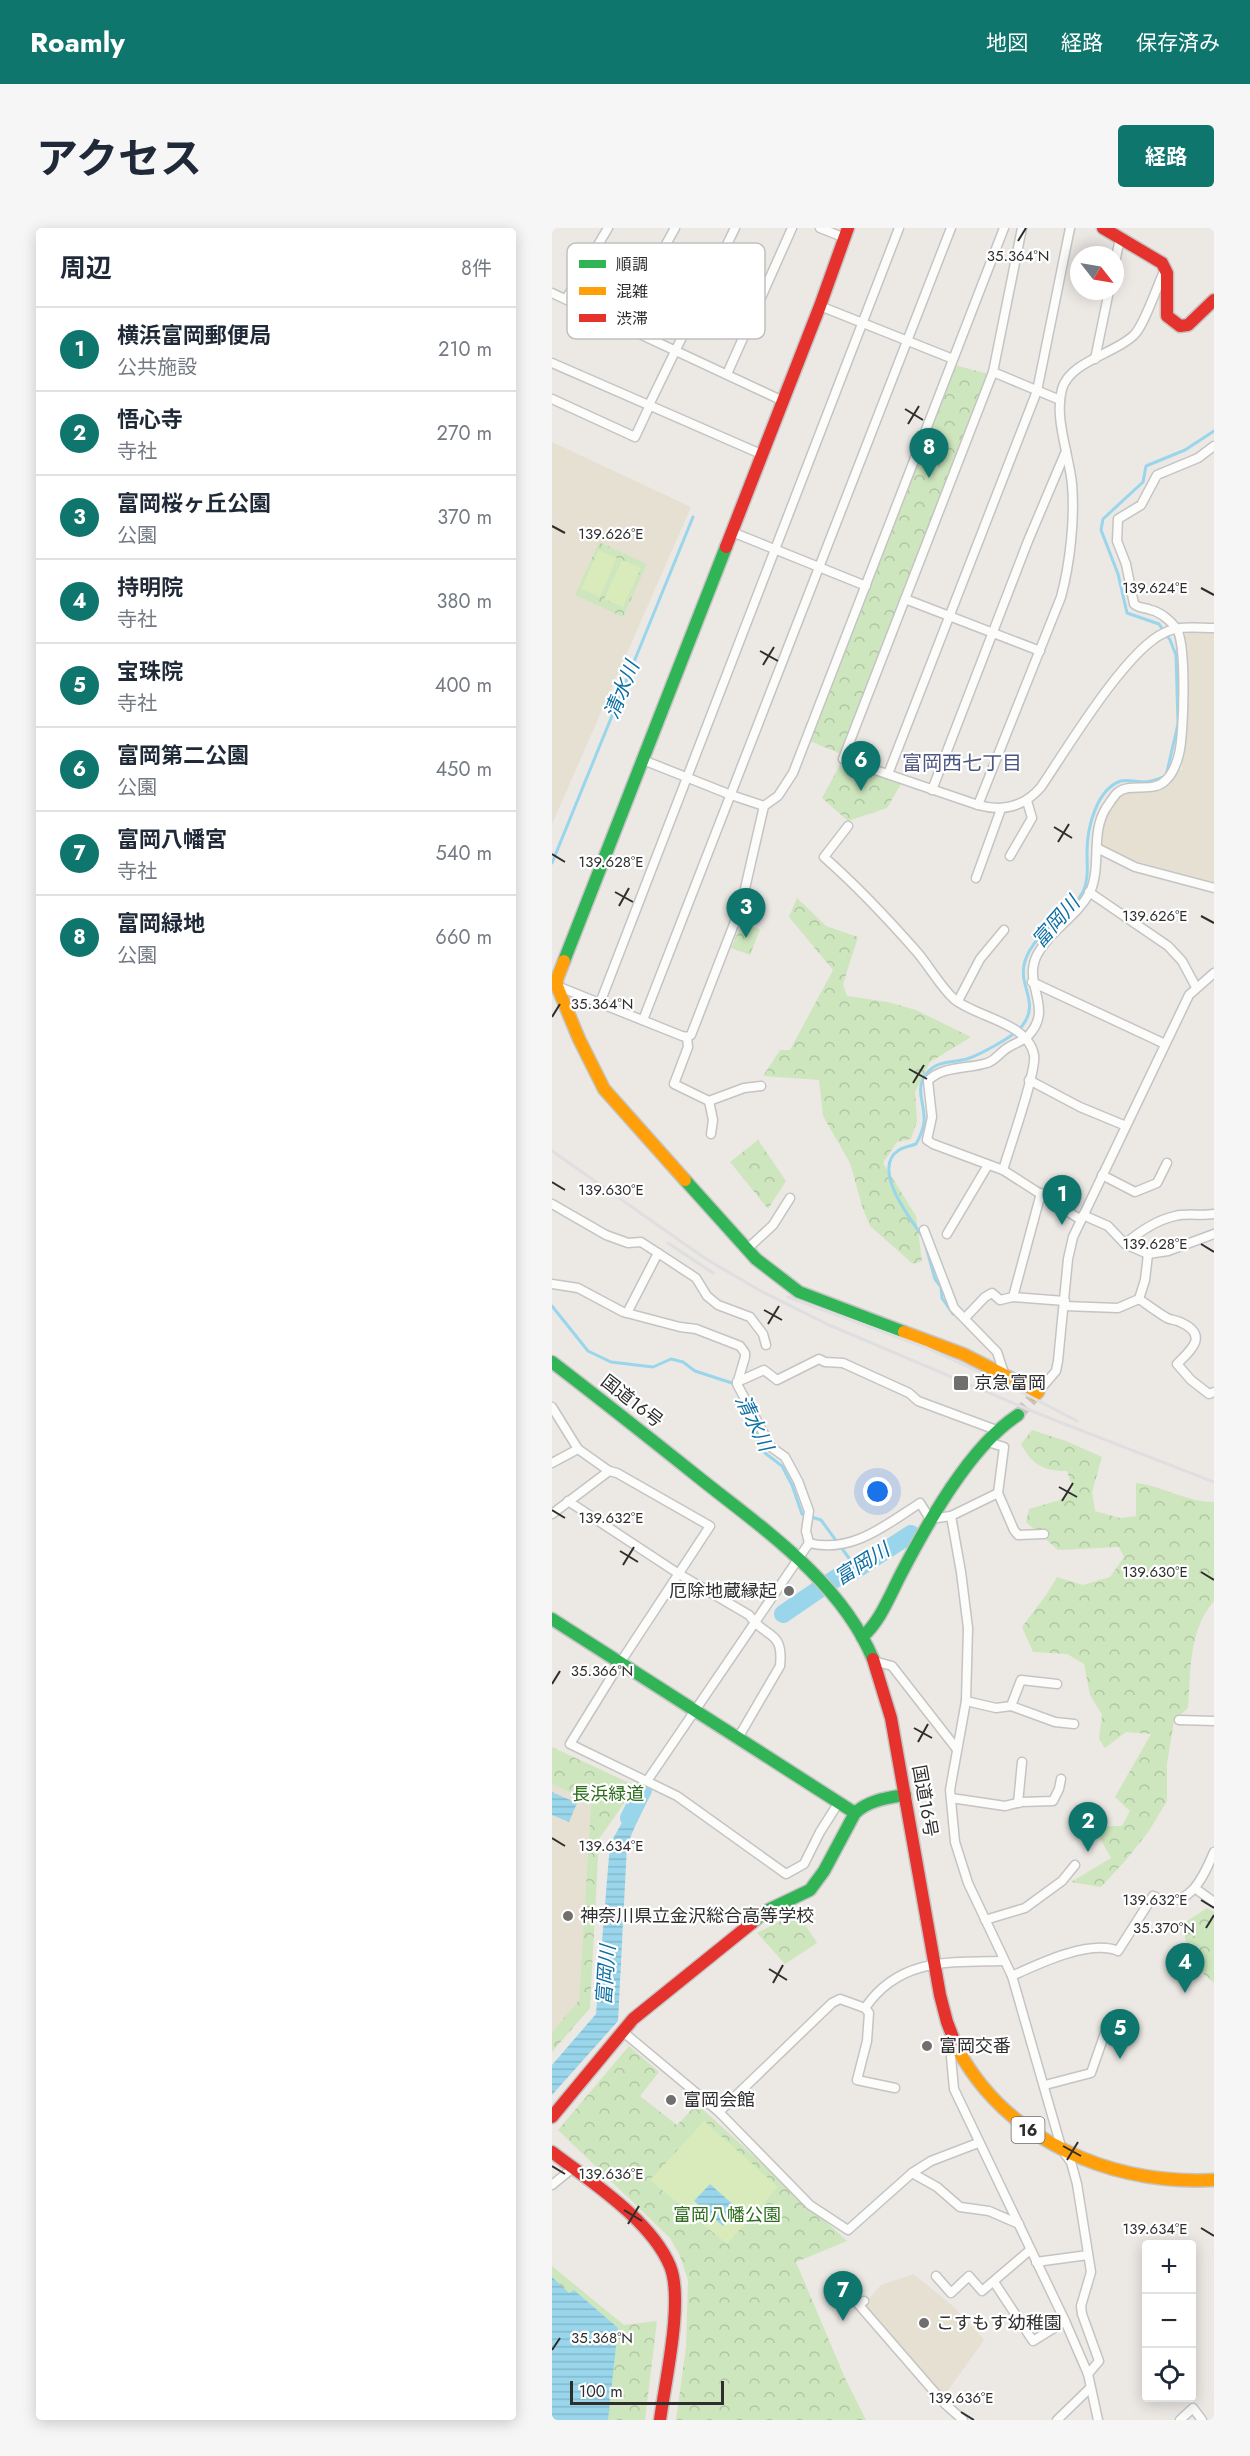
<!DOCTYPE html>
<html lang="ja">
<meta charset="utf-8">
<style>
body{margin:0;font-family:Jost,"Noto Sans JP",sans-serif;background:#f6f6f7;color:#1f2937}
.controls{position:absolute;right:18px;bottom:18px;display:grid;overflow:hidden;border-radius:6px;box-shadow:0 3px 15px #0003}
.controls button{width:54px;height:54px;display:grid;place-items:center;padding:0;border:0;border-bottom:2px solid #e0e1e3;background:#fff;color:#1f2937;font:30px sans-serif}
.compass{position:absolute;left:518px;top:18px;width:54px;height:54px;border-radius:50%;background:#fff;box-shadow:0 3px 15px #0003;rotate:121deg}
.scale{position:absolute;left:18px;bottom:15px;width:154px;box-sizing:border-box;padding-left:6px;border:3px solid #2e2e2e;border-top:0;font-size:16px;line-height:21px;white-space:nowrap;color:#2e2e2e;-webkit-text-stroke:4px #fff;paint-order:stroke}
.you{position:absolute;left:326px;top:1264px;width:21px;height:21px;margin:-15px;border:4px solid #fff;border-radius:50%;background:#1a73e8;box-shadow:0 0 0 9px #1a73e833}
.badge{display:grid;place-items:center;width:39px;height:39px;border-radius:50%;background:#0f766e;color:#fff;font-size:20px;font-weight:700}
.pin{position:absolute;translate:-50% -50px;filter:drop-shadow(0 2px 3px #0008)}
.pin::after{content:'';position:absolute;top:32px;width:21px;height:18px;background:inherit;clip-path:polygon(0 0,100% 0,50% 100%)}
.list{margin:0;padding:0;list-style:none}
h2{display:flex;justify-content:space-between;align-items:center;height:78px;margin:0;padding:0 24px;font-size:26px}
h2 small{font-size:20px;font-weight:400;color:#747a83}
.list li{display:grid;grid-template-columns:39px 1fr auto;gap:18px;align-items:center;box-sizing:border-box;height:84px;padding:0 24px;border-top:2px solid #e0e1e3}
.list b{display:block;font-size:22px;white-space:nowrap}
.list p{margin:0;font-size:20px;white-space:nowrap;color:#747a83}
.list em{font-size:20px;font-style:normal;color:#747a83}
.icon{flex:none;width:33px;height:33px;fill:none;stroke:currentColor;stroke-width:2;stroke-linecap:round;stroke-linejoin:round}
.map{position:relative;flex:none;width:662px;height:2192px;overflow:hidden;border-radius:6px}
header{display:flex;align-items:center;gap:36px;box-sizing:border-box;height:84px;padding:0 30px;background:#0f766e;color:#fff}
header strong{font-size:28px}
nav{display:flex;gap:33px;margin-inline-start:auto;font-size:21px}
.intro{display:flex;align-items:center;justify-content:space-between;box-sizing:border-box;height:144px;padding:0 36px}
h1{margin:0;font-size:42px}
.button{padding:15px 27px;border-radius:6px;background:#0f766e;color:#fff;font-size:21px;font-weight:700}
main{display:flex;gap:36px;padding:0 36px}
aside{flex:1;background:#fff;border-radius:6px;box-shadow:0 3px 15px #0003}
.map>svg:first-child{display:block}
.education{fill:#e6e0d3}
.forest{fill:url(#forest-crowns)}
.pitch{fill:#d9eabb}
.water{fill:url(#water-rules)}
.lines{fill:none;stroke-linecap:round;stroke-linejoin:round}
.stream{stroke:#99d6ec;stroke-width:3}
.river{stroke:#99d6ec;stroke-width:18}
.secondary-tunnel{stroke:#c6c3c0;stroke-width:12;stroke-dasharray:12 6;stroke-linecap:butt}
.street-casing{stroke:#c5c4c5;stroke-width:11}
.fast-casing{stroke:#c5c4c5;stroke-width:15}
.slow-casing{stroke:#c5c4c5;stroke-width:15}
.jam-casing{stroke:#c5c4c5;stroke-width:15}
.street{stroke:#fcfcfb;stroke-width:8}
.fast{stroke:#30b455;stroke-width:12}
.slow{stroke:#ff9f0a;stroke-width:12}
.jam{stroke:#e5322d;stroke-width:12}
.rail{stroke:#dfdfe1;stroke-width:3}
.ticks{fill:none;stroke:#2e2e2e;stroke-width:2}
.poi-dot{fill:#706f6e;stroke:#fff;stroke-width:2}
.labels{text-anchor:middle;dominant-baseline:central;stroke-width:4.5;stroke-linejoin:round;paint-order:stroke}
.shield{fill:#fff;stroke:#6d6d6d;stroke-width:1.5}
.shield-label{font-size:16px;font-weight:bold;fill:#2e2e2e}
.poi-label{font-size:18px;fill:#2e2e2e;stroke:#fff;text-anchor:start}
.street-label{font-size:18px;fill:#2e2e2e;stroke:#fff}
.park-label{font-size:18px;fill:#2c6e1b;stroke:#fff}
.water-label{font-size:20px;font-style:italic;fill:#0d6fa3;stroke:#fff}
.neighbourhood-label{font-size:20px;fill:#4d5680;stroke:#fff}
.key{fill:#fff;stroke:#c0c0c0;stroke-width:1.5}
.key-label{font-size:16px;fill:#2e2e2e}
.ticks-label{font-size:15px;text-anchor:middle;fill:#2e2e2e;stroke:#fff;stroke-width:4.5;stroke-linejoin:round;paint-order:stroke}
</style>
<header>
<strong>Roamly</strong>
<nav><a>地図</a><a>経路</a><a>保存済み</a></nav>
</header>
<div class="intro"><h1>アクセス</h1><a class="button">経路</a></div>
<main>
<aside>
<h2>周辺<small>8件</small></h2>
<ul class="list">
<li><span class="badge">1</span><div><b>横浜富岡郵便局</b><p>公共施設</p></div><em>210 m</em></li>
<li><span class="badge">2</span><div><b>悟心寺</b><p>寺社</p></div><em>270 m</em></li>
<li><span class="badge">3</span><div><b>富岡桜ヶ丘公園</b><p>公園</p></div><em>370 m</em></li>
<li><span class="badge">4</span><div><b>持明院</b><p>寺社</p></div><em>380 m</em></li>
<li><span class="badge">5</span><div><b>宝珠院</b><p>寺社</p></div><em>400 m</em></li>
<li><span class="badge">6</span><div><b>富岡第二公園</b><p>公園</p></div><em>450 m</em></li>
<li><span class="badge">7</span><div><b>富岡八幡宮</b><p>寺社</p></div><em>540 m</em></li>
<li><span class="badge">8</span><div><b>富岡緑地</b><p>公園</p></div><em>660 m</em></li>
</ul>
</aside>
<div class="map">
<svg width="662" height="2192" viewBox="0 0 662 2192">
<defs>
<pattern id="forest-crowns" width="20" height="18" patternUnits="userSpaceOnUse" patternTransform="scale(1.5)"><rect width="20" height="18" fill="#cee6be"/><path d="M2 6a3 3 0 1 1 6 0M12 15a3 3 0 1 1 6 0" fill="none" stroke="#b1c6a4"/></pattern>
<pattern id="water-rules" width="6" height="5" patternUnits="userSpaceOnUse" patternTransform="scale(1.5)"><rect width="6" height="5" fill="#99d6ec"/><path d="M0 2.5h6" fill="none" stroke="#84b8cb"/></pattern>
</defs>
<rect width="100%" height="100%" fill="#ece8e4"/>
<g class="education">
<path d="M0,214L139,279L0,596Z"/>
<path d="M635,405H662V655L583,633L549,617L547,614L551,593L568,567L574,564L604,563L620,553L626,542H630V523L636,485L632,427V409Z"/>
<path d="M0,1556L39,1575L27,1772L0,1804Z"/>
<path d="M361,2046L400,2077L432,2112L392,2168L312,2077L329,2057Z"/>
</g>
<g class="forest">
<path d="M403,137L436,146L289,526L258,513Z"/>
<path d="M47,314L95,336L71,389L23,367Z"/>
<path d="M289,535L349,556L335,580L296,593L270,570Z"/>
<path d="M245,670L274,698L306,709L291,756L295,768L336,774L364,782L419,809L378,834L363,864L365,893L359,911L345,914L331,935L364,988L370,1033L361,1036L318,998L310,978L298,935L271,888L267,852L211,848L228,822H238L281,742L237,689Z"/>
<path d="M190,695L208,701L198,727L179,720Z"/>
<path d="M206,912L234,953L216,981L178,934Z"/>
<path d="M480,1202L514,1213L550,1229L540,1264L543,1283L568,1290L584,1288V1255C611,1258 634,1274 662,1274V1373C636,1403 639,1443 636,1480L622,1493L615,1536V1573L597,1603L574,1632L549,1659L519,1654L559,1630L548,1610L551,1598H570L578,1583L563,1569L599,1506L574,1504L553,1520L547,1511L550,1487L538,1467L532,1436L515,1426L481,1424L470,1399L494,1367L505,1349L531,1357L558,1349L572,1329L567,1319L506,1322L474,1294L477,1281L508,1272L521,1261L515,1243C492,1243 480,1237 469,1216Z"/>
<path d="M0,1519L84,1558L47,1611L38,1780L0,1824V1804L27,1772L39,1575L0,1556Z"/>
<path d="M655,1680L662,1684V1755L636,1732L632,1695Z"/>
<path d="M245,1684L265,1715L233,1736L205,1705Z"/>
<path d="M77,1818L107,1844L88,1868L125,1897L145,1876L295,2013L244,2034L293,2150L314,2192H124L134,2119L136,2052L128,2028L118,2010L6,1902Z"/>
<path d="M0,2038L72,2097L105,2093L93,2192H0Z"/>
</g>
<g class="pitch">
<path d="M46,322L65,330L48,369L29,361Z"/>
<path d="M70,332L89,340L71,379L52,371Z"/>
<path d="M152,1893L226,1959L175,2016L98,1952Z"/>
</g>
<g class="water">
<path d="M0,1564L25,1575L17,1594L0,1587Z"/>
<path d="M86,1566L95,1571L75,1617L66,1793L0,1867V1837L44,1786L58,1616Z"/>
<path d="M158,1956L186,1981L171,1998L142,1973Z"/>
<path d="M0,2049L17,2065L22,2062L66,2100L56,2192H0Z"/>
</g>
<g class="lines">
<g class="stream">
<path d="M0,635L141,289"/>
<path d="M371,1009C359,992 318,940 347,922C351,919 359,918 364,916C368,909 371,902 372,894C374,878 362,861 374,846C385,832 400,835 415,831C427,827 463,808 470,798C489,774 465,758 473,733C483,702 516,691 531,664C537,651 535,637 535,624C535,601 544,561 569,553C576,551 585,554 592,554C600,554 607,551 614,548L626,496L624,427L618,412L607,396L575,385L566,346L549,302L551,291L591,254L594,238L633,222L662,203"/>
<path d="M373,1015L383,1051L389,1059L390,1070L401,1086"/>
<path d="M0,1078L36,1123L59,1134L101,1139L119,1131L131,1134L143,1143L183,1156"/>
<path d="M191,1176L213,1225L230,1238L240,1257L250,1286L269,1292L305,1341"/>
</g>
<g class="river">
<path d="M231,1386L269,1360L289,1347L305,1341L359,1306"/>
<path d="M77,1590L91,1562"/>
</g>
<path class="secondary-tunnel" d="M466,1187L483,1167"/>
<g class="street-casing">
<g id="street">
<path d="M268,0L293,10"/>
<path d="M470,0L441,144L291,531L426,577C451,584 472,579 489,559C514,522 574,422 612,405C627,397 645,400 662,400"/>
<path d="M563,35L568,10"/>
<path d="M0,65L231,173"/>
<path d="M14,71L56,0"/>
<path d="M268,78L401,131"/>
<path d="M69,98L123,0"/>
<path d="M543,131L557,63"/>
<path d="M0,135L209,226"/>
<path d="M441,144L508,172"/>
<path d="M175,146L240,0"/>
<path d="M0,171L83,209L98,177"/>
<path d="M97,177L183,0"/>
<path d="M180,304L314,358"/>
<path d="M353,371L488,423"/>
<path d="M91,532L179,567L212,578"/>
<path d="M336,546L485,163L518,0"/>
<path d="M380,562L476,313L514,223"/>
<path d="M426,577L509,369C518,336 523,290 520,256C517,226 502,190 510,161C518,133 563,126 582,107C592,98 606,56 613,41"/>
<path d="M296,598L272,629C305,658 336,691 365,724C377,738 388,758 402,771C423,789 476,794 482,827C485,843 457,921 451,942"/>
<path d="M545,620L583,639L662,660"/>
<path d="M458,628L480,590L475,573"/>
<path d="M424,650L449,581"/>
<path d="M537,664L616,718L630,733L644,759"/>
<path d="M480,754L613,816"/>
<path d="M5,758L130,808L135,809L139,807L189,678L212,578L226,568L241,545L452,0"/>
<path d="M406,773L428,731L452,702"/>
<path d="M48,775L347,0"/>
<path d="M91,792L399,0"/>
<path d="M135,809L136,819L122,856L157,873L192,860L209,858"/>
<path d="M477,852L528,879L574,898"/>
<path d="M157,873L161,892L159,906"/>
<path d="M550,947L583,964L605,955L615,935"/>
<path d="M0,976L54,1007L76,1015L89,1014L106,1025L144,1050L155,1068L166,1077L198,1089L211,1106L214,1117"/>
<path d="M531,987L556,998L573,1016L596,1026L616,1023L662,1006"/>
<path d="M529,992L451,942L381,916L375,912L380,889L376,853C389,838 416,841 435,835C443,833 449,823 457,819C463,815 471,813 476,808C503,780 470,757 485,727C498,702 525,689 538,664C550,638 538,606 554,580C557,576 561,569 565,565C579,553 601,567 615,551C621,545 625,534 627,526C632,507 635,413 624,400C618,392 608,384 599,382C592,379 588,381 582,376L574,336L565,313L566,291L589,277L605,247L646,230L662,218"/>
<path d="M372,1002L402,1080L445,1124L452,1145"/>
<path d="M395,1006L436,937"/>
<path d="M573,1016C587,1004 605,992 623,988C635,985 649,988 662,986"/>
<path d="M194,1022L221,997L238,970"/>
<path d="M0,1056L26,1060L71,1084L128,1099L144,1101L188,1118L193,1125V1129L185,1156L219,1219L233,1229L246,1253L257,1283L254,1303L257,1315"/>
<path d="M461,1069L513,1073"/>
<path d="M587,1071C596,1077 605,1084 615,1090C619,1092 624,1092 628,1094C657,1107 640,1121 625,1136L639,1152L657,1166L662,1164"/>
<path d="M512,1078L566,1080L587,1071L593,1052L596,1026"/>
<path d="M75,1085L106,1025"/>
<path d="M413,1090L433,1069L440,1065L448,1072L461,1069L489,965"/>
<path d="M185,1154L212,1142L225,1152L267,1131L273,1134L291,1135L357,1165L366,1173L447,1203"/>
<path d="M486,1164L504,1143L506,1133L516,1031L521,1009L637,767L662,745"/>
<path d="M0,1179L26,1221L57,1243"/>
<path d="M436,1214L452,1219L446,1265L462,1302L466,1307L492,1306"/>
<path d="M0,1235L26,1221"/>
<path d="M16,1273L127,1346L197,1387C213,1411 232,1401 228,1438L186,1510"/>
<path d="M0,1286L57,1243L65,1245L158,1298L68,1435L18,1516L125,1568L234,1646L252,1636L268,1604L287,1574"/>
<path d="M399,1288L409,1344L416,1400L414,1473L398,1562L403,1614L416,1655L460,1748L510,1922L519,1934L525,1956L539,2044L529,2078L530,2086L547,2133L536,2146"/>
<path d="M322,1433L340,1438L404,1520"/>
<path d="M414,1473L444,1480L459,1478L469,1452L505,1456"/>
<path d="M459,1478L503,1494L522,1496"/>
<path d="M627,1492L662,1493"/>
<path d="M95,1553L257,1315C299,1326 334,1297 368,1275L378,1291L399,1288L446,1265"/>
<path d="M399,1570L453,1578L469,1574L501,1573L507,1561L509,1551"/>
<path d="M466,1575L470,1534"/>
<path d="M644,1661L662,1674"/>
<path d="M433,1692L473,1680L510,1653L523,1637"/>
<path d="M460,1748C486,1736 538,1711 566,1723L601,1668C636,1685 651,1650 662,1624"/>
<path d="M313,1780L317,1785L315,1813L305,1852L343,1860"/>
<path d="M70,1803L167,1884L258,1977L296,2002L360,1945L379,1933L426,1915"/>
<path d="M405,1819L399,1829L402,1861L513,2093L536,2146L546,2192"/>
<path d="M493,1857L539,1845L553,1805L571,1792"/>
<path d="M167,1884L280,1775L288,1771L313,1780C347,1730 397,1734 451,1733"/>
<path d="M360,1945L385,1959L408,1979L437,1983L467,1996"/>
<path d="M0,1957L21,1940"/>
<path d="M484,2034L536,2027"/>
<path d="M384,2048L399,2065L417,2048L430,2063L478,2022"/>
<path d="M442,2054L481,2113L513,2093"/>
<path d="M312,2073L307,2077L392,2175L411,2192"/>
<path d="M505,2192L538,2160"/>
<path d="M628,2192L641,2180L650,2192"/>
</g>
</g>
<g class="fast-casing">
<g id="fast">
<path d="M12,733L174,319"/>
<path d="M133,952L204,1031L247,1064L352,1104"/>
<path d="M0,1134C51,1173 100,1212 150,1252C213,1302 289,1354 321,1431"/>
<path d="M0,1391L303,1585"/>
<path d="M310,1409C328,1394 338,1367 349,1346C375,1296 418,1218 466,1187"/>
<path d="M200,1695L214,1683L258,1662L272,1643L303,1585C317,1572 335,1570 353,1567"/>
</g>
</g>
<g class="slow-casing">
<g id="slow">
<path d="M12,733L5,751V758L27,811L52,861L133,952"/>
<path d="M352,1104L411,1126L486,1164L483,1167"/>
<path d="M405,1820C455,1913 559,1957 662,1952"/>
</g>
</g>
<g class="jam-casing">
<g id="jam">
<path d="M551,0L610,35L615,45V88L628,98L636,97L662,72"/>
<path d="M174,319L268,78L296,0"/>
<path d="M321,1431L339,1490L388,1767L395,1794L405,1820"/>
<path d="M0,1889L81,1791L200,1695"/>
<path d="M0,1924C38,1953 99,1992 118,2038C132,2072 113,2154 108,2192"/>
</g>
</g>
<use href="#street" class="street"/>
<use href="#fast" class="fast"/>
<use href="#slow" class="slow"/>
<use href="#jam" class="jam"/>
<g class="rail">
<path d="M0,923L154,1031L207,1062L277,1097L487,1186L662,1254"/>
<path d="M116,1015L161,1045"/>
<path d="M236,1069L375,1120L460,1159L525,1193"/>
</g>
</g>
<path class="ticks" d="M466,13L474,0M353,181L371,192M356,196L367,178M0,298L13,305M649,360L662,367M208,423L226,433M211,437L222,419M502,599L520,610M506,614L517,596M0,626L13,634M63,664L81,674M67,678L77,660M649,688L662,695M0,789L8,776M357,841L375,851M361,855L372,837M0,954L13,962M649,1016L662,1024M212,1082L230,1092M216,1096L227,1078M507,1259L525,1269M510,1273L521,1255M0,1282L13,1290M68,1323L86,1334M71,1337L82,1319M649,1344L662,1352M0,1456L8,1443M362,1500L380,1510M366,1514L376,1496M0,1610L13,1618M649,1672L662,1680M654,1700L662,1687M217,1741L235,1752M221,1755L231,1737M511,1918L529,1928M515,1932L526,1914M0,1938L13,1946M72,1982L90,1993M76,1996L87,1978M649,2000L662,2008M0,2122L8,2110M409,2184L422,2192"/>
<g class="poi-dot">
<rect x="401" y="1147" width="16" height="16" rx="3"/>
<circle cx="237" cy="1363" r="6"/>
<circle cx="16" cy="1688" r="6"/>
<circle cx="375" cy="1818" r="6"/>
<circle cx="119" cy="1872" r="6"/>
<circle cx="372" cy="2095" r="6"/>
</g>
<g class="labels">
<rect class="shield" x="459.5" y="1889" width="33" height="26" rx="4.5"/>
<g class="shield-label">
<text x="476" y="1902">16</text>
</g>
<g class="poi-label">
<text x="422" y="1155">京急富岡</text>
<text x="225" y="1363" text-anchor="end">厄除地蔵縁起</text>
<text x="28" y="1688">神奈川県立金沢総合高等学校</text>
<text x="387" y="1818">富岡交番</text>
<text x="131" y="1872">富岡会館</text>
<text x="384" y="2095">こすもす幼稚園</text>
</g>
<g class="street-label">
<text transform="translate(80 1173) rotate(38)">国道16号</text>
<text transform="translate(373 1573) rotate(80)">国道16号</text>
</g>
<g class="park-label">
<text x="56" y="1566">長浜緑道</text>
<text x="175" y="1987">富岡八幡公園</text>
</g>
<g class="water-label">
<text transform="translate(70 462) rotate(-68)">清水川</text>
<text transform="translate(504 694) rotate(-49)">富岡川</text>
<text transform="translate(202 1195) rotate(64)">清水川</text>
<text transform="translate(310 1336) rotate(-32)">富岡川</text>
<text transform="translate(54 1747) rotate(-86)">富岡川</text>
</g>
<g class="neighbourhood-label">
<text x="410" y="535">富岡西七丁目</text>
</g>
</g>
<rect x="15" y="15" width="198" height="96" rx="9" class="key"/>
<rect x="27" y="32" width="27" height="8" fill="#30b455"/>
<rect x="27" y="59" width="27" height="8" fill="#ff9f0a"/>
<rect x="27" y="86" width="27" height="8" fill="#e5322d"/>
<g class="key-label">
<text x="64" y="42">順調</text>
<text x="64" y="69">混雑</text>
<text x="64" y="96">渋滞</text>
</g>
<g class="ticks-label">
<text x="466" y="33">35.364°N</text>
<text x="59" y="311">139.626°E</text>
<text x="603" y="365">139.624°E</text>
<text x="59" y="639">139.628°E</text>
<text x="603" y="693">139.626°E</text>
<text x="50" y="781">35.364°N</text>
<text x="59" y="967">139.630°E</text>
<text x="603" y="1021">139.628°E</text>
<text x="59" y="1295">139.632°E</text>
<text x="603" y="1349">139.630°E</text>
<text x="50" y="1448">35.366°N</text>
<text x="59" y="1623">139.634°E</text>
<text x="603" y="1677">139.632°E</text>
<text x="612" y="1705">35.370°N</text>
<text x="59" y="1951">139.636°E</text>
<text x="603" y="2006">139.634°E</text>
<text x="50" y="2115">35.368°N</text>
<text x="409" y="2175">139.636°E</text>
</g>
</svg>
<div class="controls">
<button>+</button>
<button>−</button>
<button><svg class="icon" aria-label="locate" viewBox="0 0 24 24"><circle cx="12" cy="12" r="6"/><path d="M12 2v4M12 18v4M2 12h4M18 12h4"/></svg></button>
</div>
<svg class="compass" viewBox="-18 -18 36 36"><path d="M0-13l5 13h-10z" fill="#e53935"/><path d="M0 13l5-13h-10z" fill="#747a83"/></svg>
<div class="scale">100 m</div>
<div class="you"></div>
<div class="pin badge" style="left:510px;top:997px">1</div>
<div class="pin badge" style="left:536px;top:1624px">2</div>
<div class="pin badge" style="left:194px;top:710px">3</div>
<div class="pin badge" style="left:633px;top:1765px">4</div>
<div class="pin badge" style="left:568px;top:1831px">5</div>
<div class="pin badge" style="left:309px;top:563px">6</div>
<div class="pin badge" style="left:291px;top:2093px">7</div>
<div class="pin badge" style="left:377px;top:250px">8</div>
</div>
</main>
